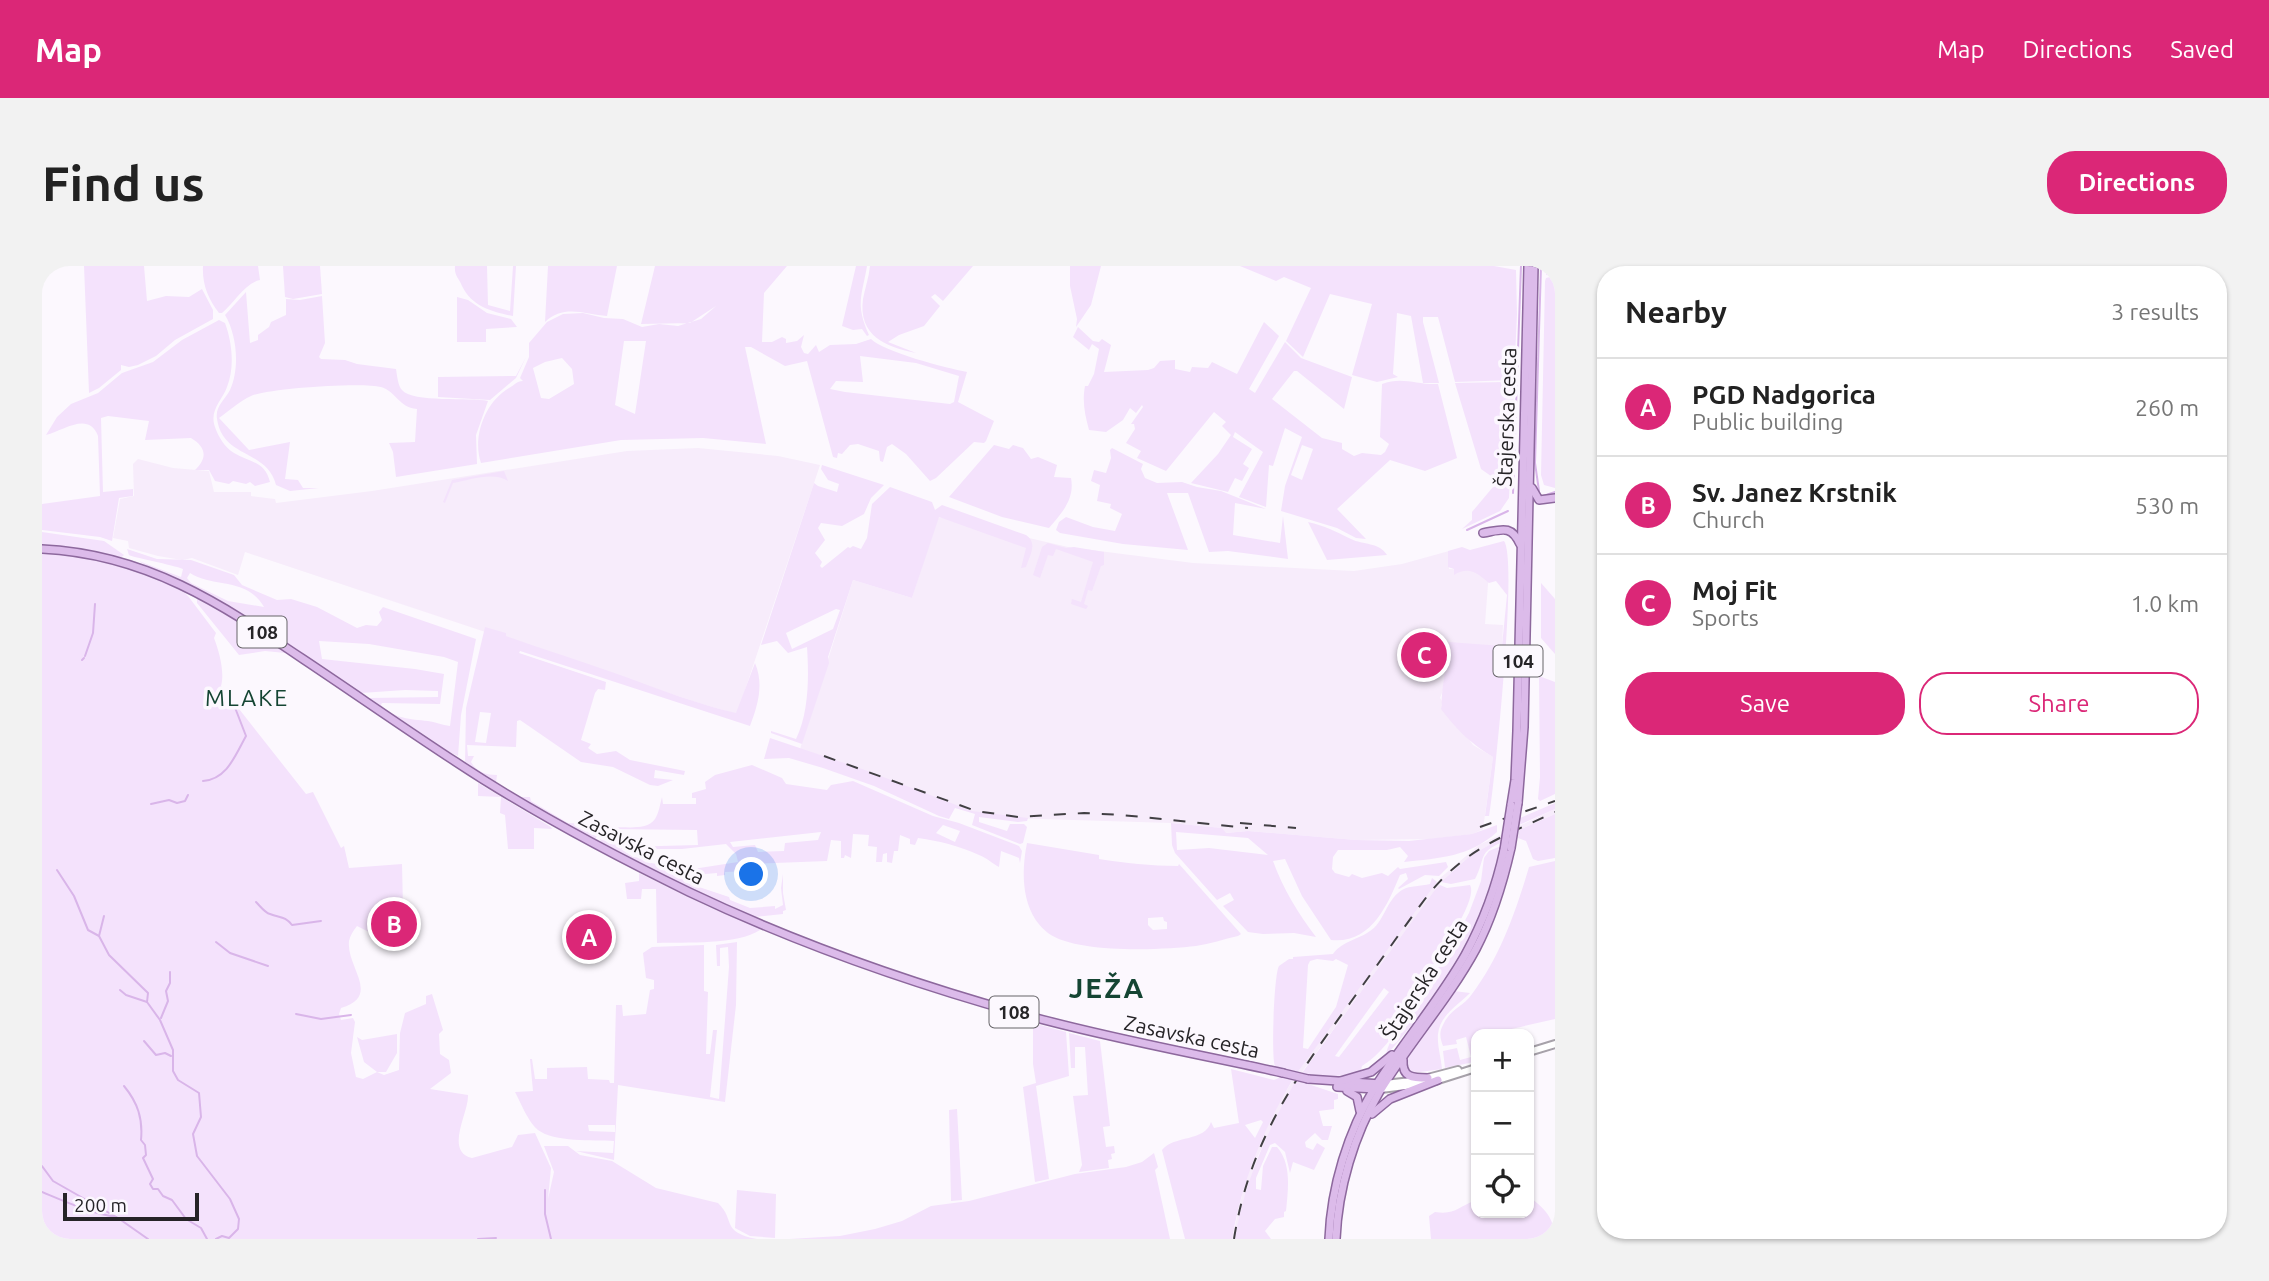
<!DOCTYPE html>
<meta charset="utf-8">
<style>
body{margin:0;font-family:Ubuntu,sans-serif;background:#f2f2f2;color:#222}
.controls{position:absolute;right:21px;bottom:21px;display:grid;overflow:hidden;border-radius:14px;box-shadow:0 2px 5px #0004}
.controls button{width:63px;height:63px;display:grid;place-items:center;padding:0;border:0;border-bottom:2px solid #e0e0e0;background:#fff;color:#222;font:35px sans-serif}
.scale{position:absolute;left:21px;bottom:18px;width:136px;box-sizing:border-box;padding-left:7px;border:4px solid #262427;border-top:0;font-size:19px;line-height:24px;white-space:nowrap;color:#262427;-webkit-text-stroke:5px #fcf8fe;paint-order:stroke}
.you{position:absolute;left:710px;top:609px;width:24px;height:24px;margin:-18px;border:5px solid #fff;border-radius:50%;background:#1a73e8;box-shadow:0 0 0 10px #1a73e833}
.badge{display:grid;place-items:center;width:46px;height:46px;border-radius:50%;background:#db2777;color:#fff;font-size:23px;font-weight:700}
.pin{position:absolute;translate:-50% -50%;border:4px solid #fff;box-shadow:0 2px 7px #0006}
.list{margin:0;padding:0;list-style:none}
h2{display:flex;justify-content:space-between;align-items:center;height:91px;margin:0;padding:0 28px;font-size:30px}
h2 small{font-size:23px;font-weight:400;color:#767676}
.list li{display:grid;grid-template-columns:46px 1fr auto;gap:21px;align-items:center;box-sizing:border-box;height:98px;padding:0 28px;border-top:2px solid #e0e0e0}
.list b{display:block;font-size:26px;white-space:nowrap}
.list p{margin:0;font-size:23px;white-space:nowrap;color:#767676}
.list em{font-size:23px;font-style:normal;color:#767676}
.actions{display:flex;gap:14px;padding:21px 28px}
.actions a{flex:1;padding:16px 0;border:2px solid #db2777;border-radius:28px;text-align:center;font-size:24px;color:#db2777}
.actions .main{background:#db2777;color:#fff}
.icon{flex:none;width:38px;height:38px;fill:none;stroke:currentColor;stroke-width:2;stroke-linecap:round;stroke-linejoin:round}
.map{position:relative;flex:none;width:1513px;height:973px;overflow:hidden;border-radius:28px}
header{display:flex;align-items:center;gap:42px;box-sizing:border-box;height:98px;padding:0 35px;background:#db2777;color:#fff}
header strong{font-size:33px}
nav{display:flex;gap:38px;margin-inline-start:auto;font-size:24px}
.intro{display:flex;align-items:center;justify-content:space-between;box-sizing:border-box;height:168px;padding:0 42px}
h1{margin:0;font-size:49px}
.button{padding:18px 32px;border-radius:28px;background:#db2777;color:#fff;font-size:24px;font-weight:700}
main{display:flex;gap:42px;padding:0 42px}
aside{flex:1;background:#fff;border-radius:28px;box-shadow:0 2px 5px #0004}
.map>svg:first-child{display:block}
.built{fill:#f7ecfb}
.green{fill:#f4e2fc;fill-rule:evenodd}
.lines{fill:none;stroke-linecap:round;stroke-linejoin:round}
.stream{stroke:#d9b5e9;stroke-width:2}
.secondary-casing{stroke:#a7a2aa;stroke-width:10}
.primary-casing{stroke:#8d689d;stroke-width:10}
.secondary{stroke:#fff;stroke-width:6}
.primary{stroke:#dcbbea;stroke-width:7}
.rail{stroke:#413f43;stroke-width:2;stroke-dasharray:12 12;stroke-linecap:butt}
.primary-bridge-casing{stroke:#8d689d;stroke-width:10;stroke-linecap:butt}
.primary-bridge{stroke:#dcbbea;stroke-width:7}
.labels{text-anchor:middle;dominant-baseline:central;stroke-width:7;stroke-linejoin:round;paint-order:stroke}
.shield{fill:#fcf8fe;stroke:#666468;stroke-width:2}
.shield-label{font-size:19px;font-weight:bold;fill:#262427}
.street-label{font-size:21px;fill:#262427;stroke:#fcf8fe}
.neighbourhood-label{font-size:23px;letter-spacing:2px;fill:#154533;stroke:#fcf8fe}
.district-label{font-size:28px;font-weight:bold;letter-spacing:2px;fill:#154533;stroke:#fcf8fe}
</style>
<header>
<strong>Map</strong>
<nav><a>Map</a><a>Directions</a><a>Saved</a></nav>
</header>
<div class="intro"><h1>Find us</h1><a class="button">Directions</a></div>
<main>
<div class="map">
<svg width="1513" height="973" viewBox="0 0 1513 973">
<rect width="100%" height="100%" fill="#fcf8fe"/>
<g class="built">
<path d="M656,182L736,190L778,199L695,448L660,438L203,286L196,309L150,292L140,294L116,290L87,282L86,275L71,272L78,233L92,230L91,198L96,193L131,202L167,205L172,226H209V230L233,233L234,237L330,225L585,185Z"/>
<path d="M896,251L1026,281L1151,297L1312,305L1360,298L1407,285V303L1447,305L1443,358L1461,359L1460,380L1403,419L1398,432L1431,479L1451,491L1441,563L1431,568L1389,573L1314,574L1206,565L1183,567L1180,562L1129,557L963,552L936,548L758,483L811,314L870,332Z"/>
<path d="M1513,543V548L1461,571L1428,590L1399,616L1397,613L1437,579Z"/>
<path d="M1395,616L1398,619L1254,814L1216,890L1199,945L1193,973H1190L1203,916L1216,880L1237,837L1255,807L1294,752Z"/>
</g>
<g class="green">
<path d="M42,0H102L105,35L124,30L147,31L160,23L171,44V53L133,74L114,90L96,99L87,101L79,99V104L57,122L47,127Z"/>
<path d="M161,0H216L218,14C203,17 192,37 180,47H177C166,33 160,18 161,0Z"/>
<path d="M241,0H278L280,28L251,33L243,31Z"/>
<path d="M413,0H445L446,39L468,45L471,0H474L471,50C451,46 430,41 420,20C417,12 412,10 413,0Z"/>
<path d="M506,0H575L565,50C543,48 521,38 503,56Z"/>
<path d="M613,0H745L722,27L720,76H730L740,71L744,73V77L755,75L762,69L759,81L762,87L766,88L774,79L777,86L788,79L814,78L829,73C842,86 904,102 925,106L916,136L952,155L944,175L942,177L932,176L894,212L888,215L864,188L850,178L845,181L841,196L838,195L837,185L816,178L808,179L800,188L796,187L795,192L791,191L765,95L743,100L709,81H703L724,178L661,172L579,174L439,197C430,171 443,136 467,122C473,119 474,115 481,115L478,112L487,91V77L505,56L521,48L541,47L562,52L581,53L600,61L617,58L636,60L659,53L674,40L648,57L599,58ZM582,75H604L593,148L573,139ZM818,90L874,97L917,110L912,136L908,138L803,126L788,123L794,115L821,116ZM520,92L530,103L532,118L507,133L499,132L491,102L503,96Z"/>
<path d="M814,0H825C820,30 813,38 827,69L825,70L820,63L811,64L800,60Z"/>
<path d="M828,0H931L901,35L893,28L889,31L898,40L882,60L857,69L846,76L874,87C844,81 816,70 821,33C823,22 827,11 828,0Z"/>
<path d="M1028,0H1059L1049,39L1034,61L1035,53L1028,20Z"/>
<path d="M1198,0H1452L1474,4L1475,48L1472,114L1413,116L1396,51H1381V56L1397,117H1381L1369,50L1355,47L1351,108L1356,111L1335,116L1310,109L1330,38L1288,28L1261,91L1244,75L1269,22L1242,11L1234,15Z"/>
<path d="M1504,0H1513V222L1502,219L1499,209L1503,15L1504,12L1512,10L1504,9Z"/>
<path d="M204,26L208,77L216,74V69L227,61L229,56L244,49V33L258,34L280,30L283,77L277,91L279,93L303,94L315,98L354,103C355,109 356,120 360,124C370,137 429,131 446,135L434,169L435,198L354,211L351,186L347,177L373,176L375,143C356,141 355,126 339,121C321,116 226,122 209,130C198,135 187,145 177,152L207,184L248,176L243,213L256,214L261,222H277L248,225L234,219C225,183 181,193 175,153C173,140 183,134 188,124C198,102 195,69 183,49Z"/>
<path d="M415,31L426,34L445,47L469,53L475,61L444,63V76H415Z"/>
<path d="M177,54L183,57C190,76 193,101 185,121C180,135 167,144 173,161C176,170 183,182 192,187C207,196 223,195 228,216L213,220L208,216L204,218L191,215L187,218L173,215L167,204H153C166,192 164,181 149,172L103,174L107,155L66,150L59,152L61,226L91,223V230L77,232L70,275L58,271L0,264V238L58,230L56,170C47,145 22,164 4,169L15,151L29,138L56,127L80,107L111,96L140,74Z"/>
<path d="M1222,56L1237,70L1207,123L1213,127L1243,76L1259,92L1310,111L1302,143L1255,105H1252L1230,133L1280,172L1300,177V183L1312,190L1320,187L1339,189L1343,186L1347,178L1338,171L1340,118C1360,110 1375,119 1396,118L1415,192L1383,205L1348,194L1295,243L1324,273L1314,272L1295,262L1239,245L1243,220L1260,171L1243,162L1231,200L1227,199L1224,241L1197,231L1221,186L1193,166L1191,171L1210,183L1201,198L1207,202L1200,215L1193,212L1186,226L1149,217L1176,188L1189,169L1180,160L1184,156L1172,146L1124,205L1095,192L1099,185L1084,177L1093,163L1092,158H1089L1101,141L1100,139L1094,147L1088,142L1081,154L1064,166L1047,164C1043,149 1040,136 1043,120H1046L1052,108L1057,83L1050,78L1047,84L1031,71L1036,61L1051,75L1057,76L1060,73L1069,79L1062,106L1106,104L1112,102L1118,95L1133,94V103L1148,106L1150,101L1166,102L1170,96L1195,108ZM1260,179L1271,183L1260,214L1249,209Z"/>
<path d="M484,91L474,112L448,134L396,131V111L474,110Z"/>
<path d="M1464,116L1470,118L1472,123L1467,232L1458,245L1420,263L1430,254V246L1456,215L1439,203L1413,117Z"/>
<path d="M952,179L967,183L971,179L981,182L989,193L996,191L1015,199L1012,211L1029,212C1033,233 1020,247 1007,262L960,251L907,231Z"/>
<path d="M1070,182L1101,198L1099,203L1103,212L1115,217L1140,216L1155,221L1179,225L1224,243L1193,237L1191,269L1238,277L1241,250L1246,293L1186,285L1167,286L1146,227H1125L1146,284L1081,278L1018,267L1014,264L1017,256L1024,251L1051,261L1073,265L1080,248L1068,242L1069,238L1055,235L1058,219L1049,215L1052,204L1064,207L1069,192L1068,184Z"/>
<path d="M780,199L842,219L829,232L822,248L800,260L779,257L776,262L783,274L773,287L780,296L778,300L780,302L806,281L808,282L811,280L819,283L825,272L830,238L848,221L890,236L893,244L900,239L984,269C996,277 988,289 984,301L979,302L984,282L897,251L870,332L811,314L786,391L787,397L760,478L729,467V465L754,473C767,447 767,410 765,381L746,387L735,375L719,379L772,217L776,220L795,226L797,218L786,214L779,203ZM794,343L798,344L791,363L750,383L744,367Z"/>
<path d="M462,205L466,215C452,205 427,214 411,217L403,237L401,236L410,214Z"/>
<path d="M1266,256C1283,260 1293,265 1309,273C1321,279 1337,276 1345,289L1285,294Z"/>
<path d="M0,266L62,275L82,289L77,293L0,281Z"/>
<path d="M1462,275C1476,293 1453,514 1447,550H1443L1451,491C1429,478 1414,463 1399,443L1400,439C1398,433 1406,388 1407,376L1460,380L1465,329L1454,315L1447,317C1435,307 1427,300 1412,309V303L1406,301V285L1420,281L1428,284Z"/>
<path d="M1006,277L1024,282L1032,281L1062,286V299L1059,300L1050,325L1046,324L1042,338L1046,340L1044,343L1029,338L1030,333L1039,336L1051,296L1014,283L1011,290L1006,289L998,312L991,309L1000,281Z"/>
<path d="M85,283L115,293L149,294L192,309L200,319L235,334L249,333L275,341L315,362L324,359L335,360L340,354L337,346L341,341L434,373L419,449L416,490L391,479L182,337L140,315L107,302L97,295L139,311L141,303C132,299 89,291 87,289C86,287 86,285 85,283ZM148,307C171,322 205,311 222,341L186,335L149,317L145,312ZM277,375L327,378L402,391L416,396L408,460C400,459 393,456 386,455C368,453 353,453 339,439L340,437L398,438L402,408L373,403L280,393ZM363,424L396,425V431L327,432L319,427Z"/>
<path d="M0,286L44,291L84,300L137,321L146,330L174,367L172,372C177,385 183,406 179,420L264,528L271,526L299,582L302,580L307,602L360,598L361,642L367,651L362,654L360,649L345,653L344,662L327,666L315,660C311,665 308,670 307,675C304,701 340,730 299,742L297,748L299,754L311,752L313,756L309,787L314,811L321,813L335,806L322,796L315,771L320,774L355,768V787L344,806H335L342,809L357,804L358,767L363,747L384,738V730L390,728L401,764L397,768L398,788L407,794L409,807L388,823L426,829C427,847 402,885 430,892L470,881L476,869L493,867L509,902L506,933L512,906L502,880H526L538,889L570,895L614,922L676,937C694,954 678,966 715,973H0Z"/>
<path d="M1499,317L1513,333V388L1499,372Z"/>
<path d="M155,332H162L244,384L243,387L223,385L197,389L155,337Z"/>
<path d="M443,361L464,367V370C503,384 542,396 581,410C619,424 656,438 694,447L713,397C722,418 716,439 708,460L478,385L477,387L564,416L563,424L556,423L553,427L539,474L549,478L546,482L555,488L574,485L588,494L643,505L642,509L613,504L612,512L631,514L616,520L608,519L571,501L539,496L478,454L475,455L474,481L425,479L426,490H432L429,496C435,506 444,509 455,509L454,517L478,531H488L489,535L526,557L566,559L552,574L488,539L423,498L424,442ZM438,446L449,447L444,477L433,476Z"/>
<path d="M1497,410L1513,416V528L1498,535L1496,533L1498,511Z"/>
<path d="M728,472L823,504L930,545L986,552L985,555L976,556L937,551V556L965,565L968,558H982L985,561L981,577L978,578L930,559L933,548L913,542L907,553L897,550L832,520L781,502L747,492L722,493Z"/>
<path d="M710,499L740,512L744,518L785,524L789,519L811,515L891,550L917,557L977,580L980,585L978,597L977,592L959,585L957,601C951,598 945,592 937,589C917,580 898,575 876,572L873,579L868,578V573L858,569L856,585H852L850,597L845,596V587L841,588L840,596H834L835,581L826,580L827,569L811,568L809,592L803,589L802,592H799V575L789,574L785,595L708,598L709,605L683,606V609L675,610V607L640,610L642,616L687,631L688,634L708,642L733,640V643L741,639L739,622L741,608V627L744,644L741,645V648L712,651L702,648L645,621L559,576L558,573L581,581L656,579L655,564L564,563C578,558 603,567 613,553C617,547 618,538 620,531L621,538H654V532H650V527L664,523L663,516L673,509ZM901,559L918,565L913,576L894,567ZM779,566L776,574L743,577L742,585L716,586L713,579L691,581L688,576ZM684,578L694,588L696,596L651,603H622L621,599L609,597L608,593L591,591L579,583H640Z"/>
<path d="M436,517L509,561L510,563L492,562V583H466L463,549L458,547L459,531L436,530Z"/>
<path d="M1513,537V543L1477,559L1478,552Z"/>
<path d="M1513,548V592L1496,595L1491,593L1484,575L1476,572L1477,564Z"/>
<path d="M1129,557L1180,562L1184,567L1206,565L1314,574L1367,575L1430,568L1455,559V566C1427,591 1398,592 1362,596L1366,590L1358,581L1345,584H1296L1291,591L1290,603L1293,607L1307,611L1310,608L1320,612L1340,607L1346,610L1356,601L1358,603L1404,596L1406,601L1397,610L1383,609L1357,623L1356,622L1366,613L1364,607L1358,609C1345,640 1329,678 1289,674L1260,630L1243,593L1231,595C1241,623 1256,647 1274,671L1252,667L1221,668L1206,666L1181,640L1192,634L1188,627L1175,634L1133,587L1130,579ZM1134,566L1206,572L1226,589L1167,582L1135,584Z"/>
<path d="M1461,571V576C1435,586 1444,593 1433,613L1409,618L1399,616L1428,590Z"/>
<path d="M985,577L1057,589V593C1083,597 1109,600 1136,600L1137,598L1199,668L1196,670C1182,673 1168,678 1154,680C1120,684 1034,688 1006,667C979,646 979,607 985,577ZM1121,651L1122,655L1125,656V663L1111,664L1106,659V652Z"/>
<path d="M1459,580C1442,662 1403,722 1348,785L1344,788C1348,767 1369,755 1377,737C1359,757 1342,787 1320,800L1319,804C1300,812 1280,812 1260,807L1393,624L1398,619L1405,622L1428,619C1437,635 1393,693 1384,711L1377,717L1380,731L1381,723L1401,695L1427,647L1439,615L1442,592L1447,585ZM1342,722L1347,726L1297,791L1293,790Z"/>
<path d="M1513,595V753L1465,764L1471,768H1434L1432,796L1403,802L1401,785L1415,782L1418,794L1429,791L1424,771L1414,774L1415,778L1401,780C1398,772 1397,766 1401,759C1408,743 1421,741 1430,728C1458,691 1474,645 1487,601Z"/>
<path d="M597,607L667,641L718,662V664C696,679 643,676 615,677L614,623H600L599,633H585L583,617L597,615Z"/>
<path d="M1390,612L1395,616L1255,807L1233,800C1229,793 1232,707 1237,700L1247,693H1251V691L1291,688C1301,674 1318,674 1332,662C1344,650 1346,631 1362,623C1367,620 1379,620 1388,618ZM1275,693L1291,695L1294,693L1306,699L1294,741L1266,783L1261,782L1266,699L1268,695Z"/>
<path d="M695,676L694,739L683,836L576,819L572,894L534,885L571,887L572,875C551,874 512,876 496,864C486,856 479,837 473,826L491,825L488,793H490L493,813H505V802L545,801L546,813L567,814L568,817H572L574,739H580L581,750L604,748L608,724L612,723V714L604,712L601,687L610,681L662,679V725L666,726L664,788H668L671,764H675L668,831L677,833L687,701L686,681L678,682V700H675L674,679ZM546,859H573V866L547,865Z"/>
<path d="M1412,725L1428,727C1416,739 1398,749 1396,768C1395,779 1399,791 1400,803L1370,807L1363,796Z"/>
<path d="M991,757L1024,766L1027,810L994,820L1007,913L993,916L981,821L994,817L991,798Z"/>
<path d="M1027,767L1058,775L1068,860L1061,861L1064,881L1072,880L1073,887L1069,888L1070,893L1066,894L1067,902L1037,906L1040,899L1031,830L1046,829L1043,781H1033V802H1029Z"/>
<path d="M1189,803L1232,814L1239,811L1251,813C1221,864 1200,915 1190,973H1143L1120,884C1132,869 1163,876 1169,856L1172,862L1197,857ZM1219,854L1221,856L1213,872L1203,859Z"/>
<path d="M1254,814L1296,828V833L1292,834V843L1277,845L1281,860H1290L1286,874H1280L1273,867L1263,876L1264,881L1271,884L1275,877L1283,882L1272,904L1251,896L1248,907L1243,886L1233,877L1228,879L1214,912V923L1219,924L1221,900L1230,881H1235C1250,898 1246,924 1244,945L1242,946V951L1233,953L1223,965L1229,973H1193C1202,916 1226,864 1254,814Z"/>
<path d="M915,843L920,934L909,935L907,844Z"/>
<path d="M1112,887L1116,901L1113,904L1128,973H747L798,970L833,963L860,955L889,940L927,935L1033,908L1084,901L1100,896Z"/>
<path d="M695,924L734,928L733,972L708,970L693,962Z"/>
<path d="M1487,931C1502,941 1513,953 1513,973H1389L1387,950L1393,946C1413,949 1416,941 1434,934V947H1487Z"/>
</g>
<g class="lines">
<g class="stream">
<path d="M1497,225L1493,197L1499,0"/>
<path d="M1471,227L1479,0"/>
<path d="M1501,230L1513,226"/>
<path d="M1425,264L1466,245"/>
<path d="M43,390L51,367L53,338"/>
<path d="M40,394L42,392"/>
<path d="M161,515C185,513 193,490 204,470L192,439"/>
<path d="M109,538L127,534L135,537L143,535L146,529"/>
<path d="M15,604L32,630L46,664L57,670L67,689L106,727L105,736L118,754L131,784V805L136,814L157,827L159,851L151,868L155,890L188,933L197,953L196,963L187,972L180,970L174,973"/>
<path d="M214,636C218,640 223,647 228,648C238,652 243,650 250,659L279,655"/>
<path d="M57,670L62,650"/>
<path d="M174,676L188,687L226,700"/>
<path d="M78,724L84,729L105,736"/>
<path d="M254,748L279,753L309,749"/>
<path d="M119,752L126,735L124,725L128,717V706"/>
<path d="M102,775L114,789L123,787L129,790"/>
<path d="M82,820C96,837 101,853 99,874L103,879L104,889L101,892L111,913L108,918L111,923H116L121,930L130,934L144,953L159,962L165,973"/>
<path d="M0,900L11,915L76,952L106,973"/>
<path d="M503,924V948L509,973"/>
<path d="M0,926C24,936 48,947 74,951"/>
<path d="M436,973L454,972"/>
</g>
<g class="secondary-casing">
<g id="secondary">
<path d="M1487,786L1513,778"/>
<path d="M1393,815L1434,802"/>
<path d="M1343,818L1378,814L1416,804"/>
<path d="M1339,823L1379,818"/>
</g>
</g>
<g class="primary-casing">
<g id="primary">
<path d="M1490,222L1497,234L1513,232"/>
<path d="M1441,267C1459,264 1469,258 1478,278"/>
<path d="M0,283C104,288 178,337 261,393C312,427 362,462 414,496C488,545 567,587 647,626C756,678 871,718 987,750C1070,773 1156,788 1241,807"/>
<path d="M1476,537L1482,461L1492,0"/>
<path d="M1469,539L1473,514L1475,465L1486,0"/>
<path d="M1361,794C1360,812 1371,812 1386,812"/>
<path d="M1266,813L1339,818"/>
<path d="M1295,816L1329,806L1350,789"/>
<path d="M1295,821L1335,823"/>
<path d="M1305,825L1315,831L1318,845"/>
<path d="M1330,848L1348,833L1396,814"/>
<path d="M1287,973C1289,921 1306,865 1333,821C1361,776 1397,735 1423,689C1441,656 1454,621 1462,584"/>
<path d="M1294,973C1296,923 1312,869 1338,825C1368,776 1407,733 1434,683C1451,651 1461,617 1469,582"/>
</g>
</g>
<use href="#secondary" class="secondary"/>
<use href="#primary" class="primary"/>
<g class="rail">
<path d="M782,490L934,545L976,551L1042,547L1080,549L1206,562"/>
<path d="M1198,557L1254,562"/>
<path d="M1438,561L1513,535"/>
<path d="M1192,973C1207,877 1252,814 1308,737C1334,701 1359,665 1386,629C1424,582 1461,571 1513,546"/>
</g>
<g class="primary-bridge-casing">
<g id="primary-bridge">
<path d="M1469,582L1476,537"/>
<path d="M1462,584L1469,539"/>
<path d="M1241,807L1266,813"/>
</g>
</g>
<use href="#primary-bridge" class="primary-bridge"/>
</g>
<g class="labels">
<g class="shield">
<rect x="195.5" y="350.5" width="49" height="31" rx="5"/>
<rect x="1451.5" y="379.5" width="49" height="31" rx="5"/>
<rect x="947.5" y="730.5" width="49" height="31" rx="5"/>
</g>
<g class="shield-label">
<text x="220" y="366">108</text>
<text x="1476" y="395">104</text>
<text x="972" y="746">108</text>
</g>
<g class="street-label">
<text transform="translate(1464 151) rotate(-88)">Štajerska cesta</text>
<text transform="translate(600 581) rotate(27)">Zasavska cesta</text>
<text transform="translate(1382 713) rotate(-57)">Štajerska cesta</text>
<text transform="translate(1150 770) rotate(12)">Zasavska cesta</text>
</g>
<g class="neighbourhood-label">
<text x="205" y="431">MLAKE</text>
</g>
<g class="district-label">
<text x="1065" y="721">JEŽA</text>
</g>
</g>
</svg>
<div class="controls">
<button>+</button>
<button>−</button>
<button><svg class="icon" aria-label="locate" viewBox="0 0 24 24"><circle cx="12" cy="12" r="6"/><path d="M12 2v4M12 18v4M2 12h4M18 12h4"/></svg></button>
</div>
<div class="scale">200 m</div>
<div class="you"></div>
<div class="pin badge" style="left:547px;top:671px">A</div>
<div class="pin badge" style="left:352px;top:658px">B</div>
<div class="pin badge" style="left:1382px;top:389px">C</div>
</div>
<aside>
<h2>Nearby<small>3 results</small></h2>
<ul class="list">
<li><span class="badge">A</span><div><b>PGD Nadgorica</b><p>Public building</p></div><em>260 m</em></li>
<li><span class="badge">B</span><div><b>Sv. Janez Krstnik</b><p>Church</p></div><em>530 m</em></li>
<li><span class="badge">C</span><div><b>Moj Fit</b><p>Sports</p></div><em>1.0 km</em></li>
</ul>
<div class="actions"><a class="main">Save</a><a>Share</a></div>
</aside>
</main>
